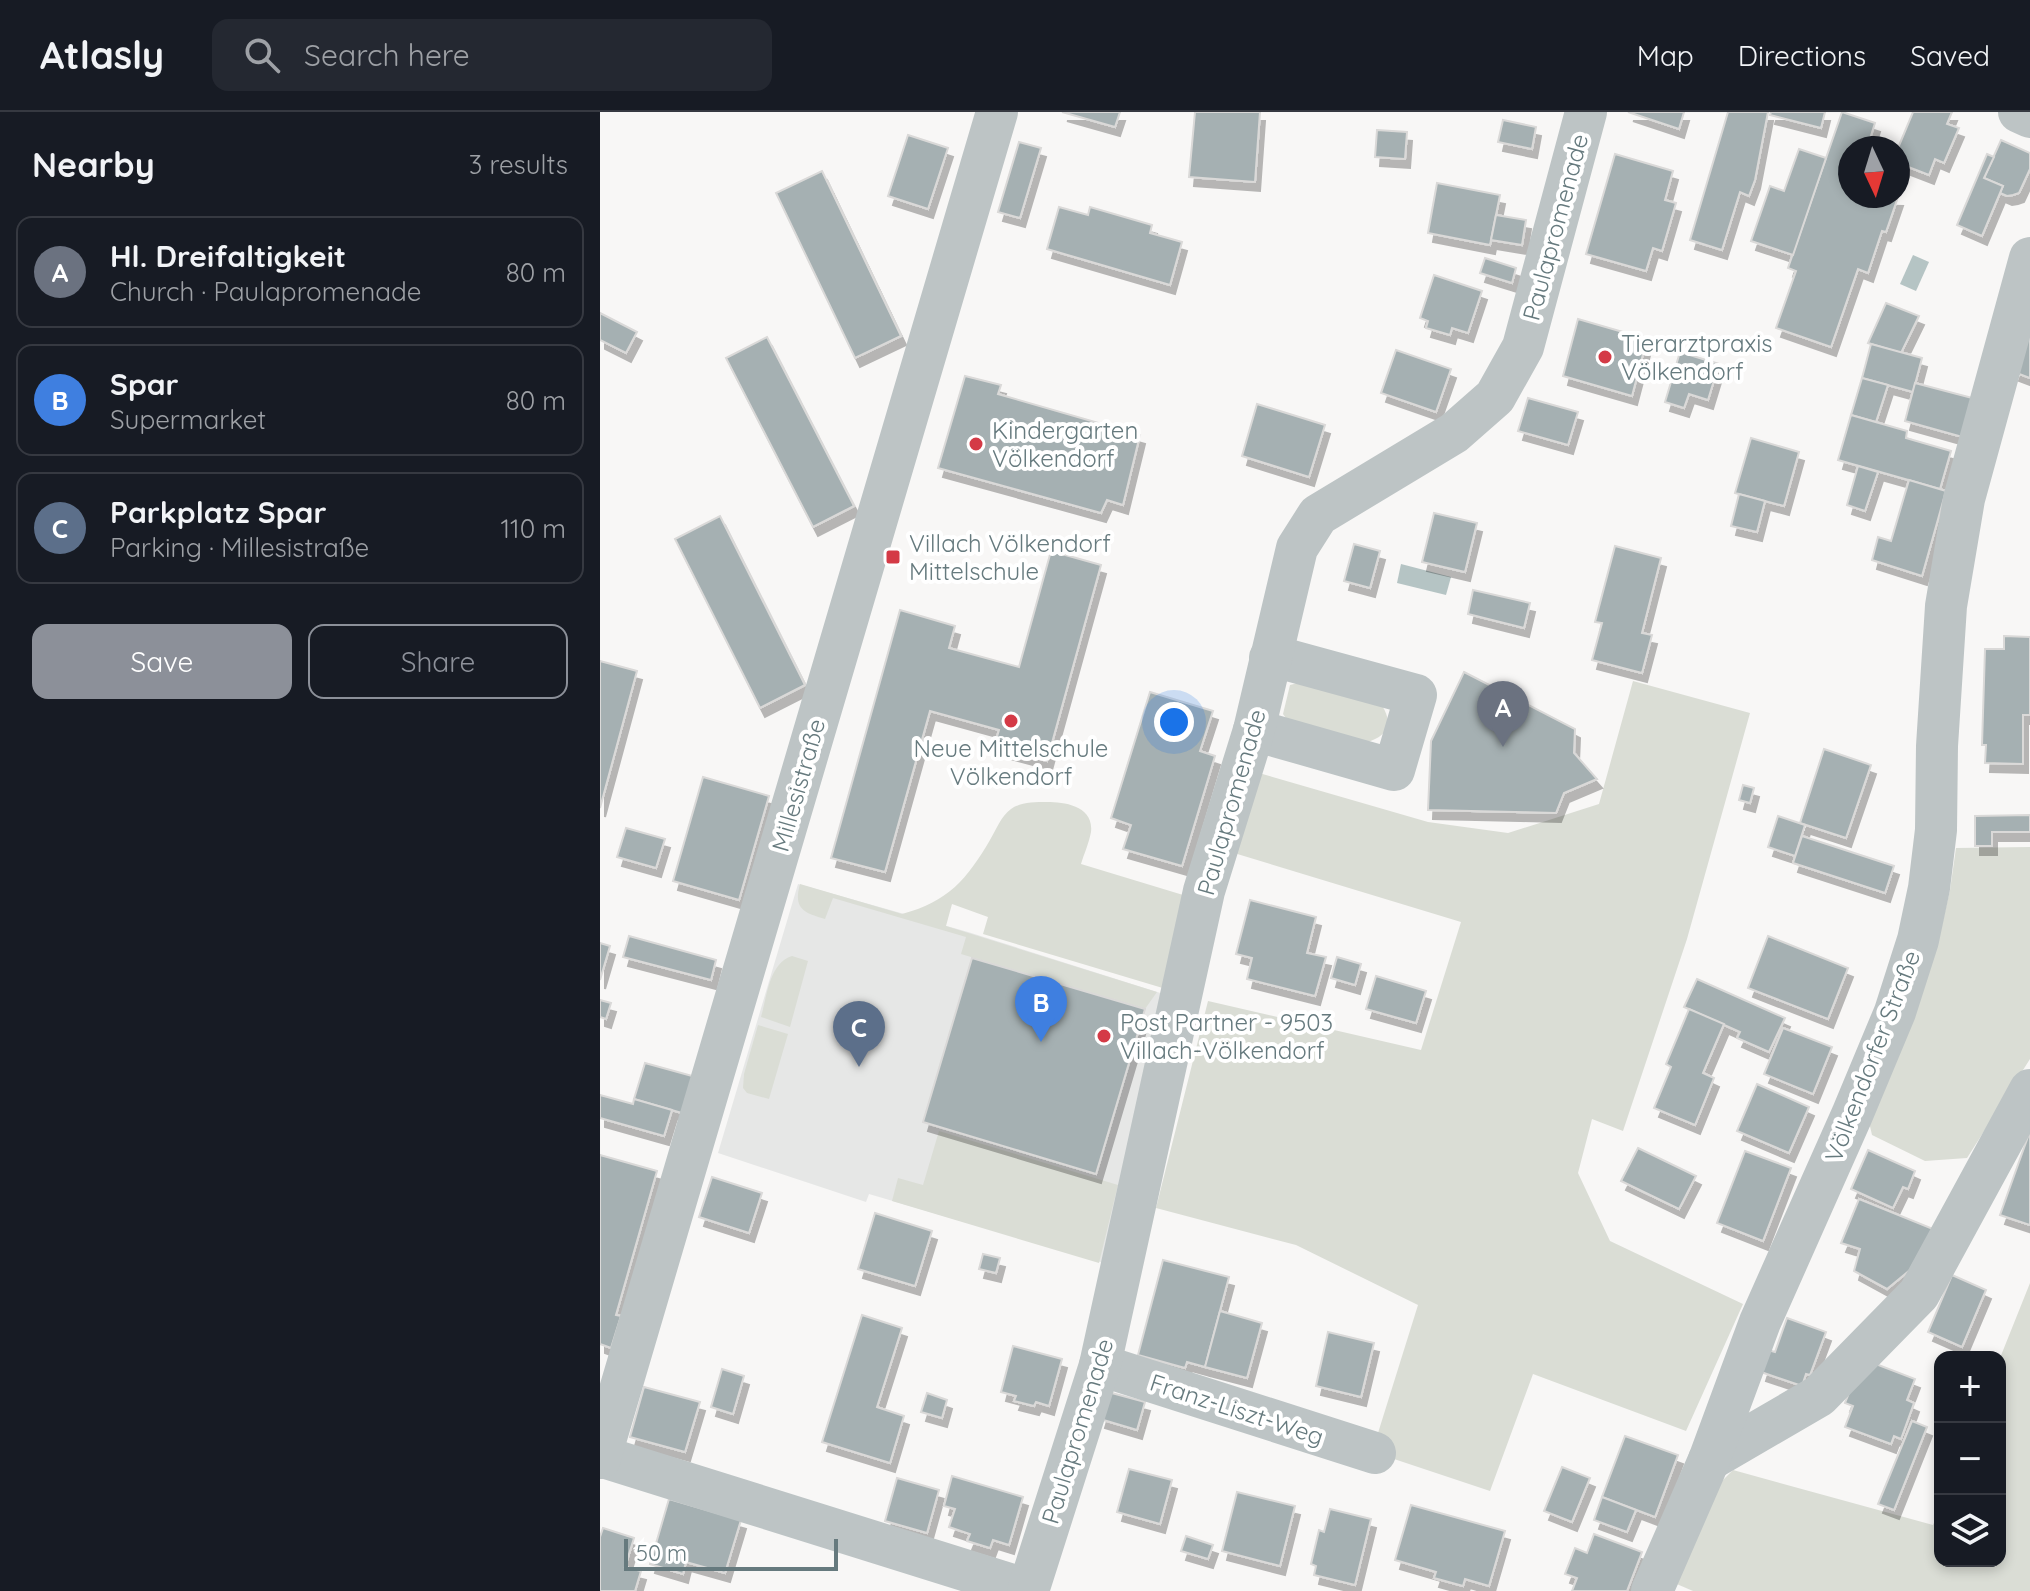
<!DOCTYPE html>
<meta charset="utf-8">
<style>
body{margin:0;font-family:Quicksand,sans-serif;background:#242831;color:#f1f3f6}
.controls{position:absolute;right:24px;bottom:24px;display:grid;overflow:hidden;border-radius:16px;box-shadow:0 4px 12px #0003}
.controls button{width:72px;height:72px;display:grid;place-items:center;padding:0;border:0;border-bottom:2px solid #363941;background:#171b24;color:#f1f3f6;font:40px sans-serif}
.compass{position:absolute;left:1238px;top:24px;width:72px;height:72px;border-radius:50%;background:#171b24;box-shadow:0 4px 12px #0003;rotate:176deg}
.scale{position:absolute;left:24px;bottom:20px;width:214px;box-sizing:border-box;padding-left:8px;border:4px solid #667a7e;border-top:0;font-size:22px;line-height:28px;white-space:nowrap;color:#667a7e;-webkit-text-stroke:6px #fff;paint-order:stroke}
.you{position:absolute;left:574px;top:610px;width:28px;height:28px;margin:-20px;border:6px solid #fff;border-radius:50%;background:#1a73e8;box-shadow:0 0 0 12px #1a73e833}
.badge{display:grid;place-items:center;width:52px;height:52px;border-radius:50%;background:#8c9099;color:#fff;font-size:26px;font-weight:700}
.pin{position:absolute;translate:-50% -66px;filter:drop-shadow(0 2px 4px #0008)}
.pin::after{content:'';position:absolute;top:42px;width:28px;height:24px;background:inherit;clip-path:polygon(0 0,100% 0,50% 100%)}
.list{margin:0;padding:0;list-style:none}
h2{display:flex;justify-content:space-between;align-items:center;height:104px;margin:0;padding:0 32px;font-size:34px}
h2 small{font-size:26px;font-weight:400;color:#9ea1a6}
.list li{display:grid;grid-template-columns:52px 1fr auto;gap:24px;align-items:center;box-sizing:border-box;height:112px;margin:0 16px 16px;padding:0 16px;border:2px solid #363941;border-radius:16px}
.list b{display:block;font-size:30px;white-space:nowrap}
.list p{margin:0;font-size:26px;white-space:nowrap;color:#9ea1a6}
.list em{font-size:26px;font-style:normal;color:#9ea1a6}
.actions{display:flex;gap:16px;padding:24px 32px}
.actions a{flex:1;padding:18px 0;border:2px solid #8c9099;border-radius:16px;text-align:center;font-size:28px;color:#8c9099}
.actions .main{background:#8c9099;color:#fff}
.icon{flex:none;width:44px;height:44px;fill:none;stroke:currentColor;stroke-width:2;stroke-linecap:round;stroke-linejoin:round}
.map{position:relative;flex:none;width:1430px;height:1479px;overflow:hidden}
header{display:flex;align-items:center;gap:48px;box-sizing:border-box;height:112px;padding:0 40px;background:#171b24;border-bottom:2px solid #363941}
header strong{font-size:38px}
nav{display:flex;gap:44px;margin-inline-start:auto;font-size:28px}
.search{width:560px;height:72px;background:#242831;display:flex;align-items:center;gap:20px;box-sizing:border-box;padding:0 28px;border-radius:16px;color:#9ea1a6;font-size:30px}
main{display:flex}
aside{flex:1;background:#171b24}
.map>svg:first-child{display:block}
.built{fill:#e6e7e6}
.green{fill:#daddd5}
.water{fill:#b5c4c4}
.building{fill:#a5b0b2;stroke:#dad9d8;stroke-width:2;filter:url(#shadow)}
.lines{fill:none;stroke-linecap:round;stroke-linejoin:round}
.minor{stroke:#bdc4c5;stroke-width:42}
.poi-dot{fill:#d43a46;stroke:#fff;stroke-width:3}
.labels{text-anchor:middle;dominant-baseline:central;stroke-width:8;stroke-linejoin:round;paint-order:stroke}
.street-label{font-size:24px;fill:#667a7e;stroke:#fff}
.poi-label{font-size:24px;fill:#667a7e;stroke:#fff;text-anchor:start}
</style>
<header>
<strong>Atlasly</strong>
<div class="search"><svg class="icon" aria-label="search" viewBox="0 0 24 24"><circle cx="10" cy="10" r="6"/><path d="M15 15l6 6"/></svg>Search here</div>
<nav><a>Map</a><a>Directions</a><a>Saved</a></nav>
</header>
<main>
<aside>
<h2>Nearby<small>3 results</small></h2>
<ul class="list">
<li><span class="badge" style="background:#6b7280">A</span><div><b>Hl. Dreifaltigkeit</b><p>Church · Paulapromenade</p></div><em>80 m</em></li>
<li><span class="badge" style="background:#3f7fe0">B</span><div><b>Spar</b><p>Supermarket</p></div><em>80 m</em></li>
<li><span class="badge" style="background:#5c6f8a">C</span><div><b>Parkplatz Spar</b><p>Parking · Millesistraße</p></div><em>110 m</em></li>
</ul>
<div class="actions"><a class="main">Save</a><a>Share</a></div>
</aside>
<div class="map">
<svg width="1430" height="1479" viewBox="0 0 1430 1479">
<defs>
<filter id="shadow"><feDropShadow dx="5" dy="9" stdDeviation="0" flood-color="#0004"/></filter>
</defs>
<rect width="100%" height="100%" fill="#f8f7f6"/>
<path class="built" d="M198,772L368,820L573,885L507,1152L269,1082L266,1090L118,1041Z"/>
<g class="green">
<path d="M1033,569L1150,601L1087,827L1023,1019L992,1007L978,1061L1010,1129L1143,1192L1086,1319L933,1262L890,1379L782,1343L778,1321L818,1193L696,1133L556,1096L608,889L821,938L861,810L634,741L659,661L828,710L908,721L999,692Z"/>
<path d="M702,570L781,592C793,610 789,623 768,630L688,609L683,602L690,573Z"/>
<path d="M447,690C465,690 494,694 491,720C489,731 484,742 481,752L593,786L566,877L383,822L388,805L352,792L346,814L557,880L545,897L361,842L366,825L233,786L225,807C204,801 193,797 200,772L302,802C348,790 367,767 390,728C396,718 401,704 411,697C421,690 434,690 447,690Z"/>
<path d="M1430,735V947L1367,1046L1325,1049L1272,1023L1269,1010L1341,817L1350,778L1356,736Z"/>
<path d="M192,844L208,849L190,915L161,905C167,885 169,851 192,844Z"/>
<path d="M158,913L188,922L169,987L147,981L143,976L144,962Z"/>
<path d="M339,1019L518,1073L499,1151L292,1089L298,1066L323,1073Z"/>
<path d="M1430,1171V1479H1093L1072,1470L1109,1382L1133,1358L1333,1413L1340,1397V1449H1400V1246Z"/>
</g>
<g class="water">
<path d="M1313,143L1329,150L1316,179L1300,172Z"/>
<path d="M801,452L851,465L846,483L797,471Z"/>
</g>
<g class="building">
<path d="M462,0H520L515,15Z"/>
<path d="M595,0H660L655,70L589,65Z"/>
<path d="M1028,0H1084L1079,17Z"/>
<path d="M1128,0H1168L1155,68L1149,84L1140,80L1122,138L1090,128Z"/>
<path d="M1171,0H1225L1221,16L1170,3Z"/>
<path d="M1242,0L1275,11L1267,36H1250V84L1298,85L1286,120L1282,119L1268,161L1258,157L1231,235L1176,216L1196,159L1188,156Z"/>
<path d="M1313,0H1352L1347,12L1359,16L1344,51L1335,47L1329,63L1298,51V36Z"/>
<path d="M903,8L936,15L932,37L898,30Z"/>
<path d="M777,18L807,20L805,47L775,45Z"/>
<path d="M308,23L348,36L328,97L288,84Z"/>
<path d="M1401,28L1430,41V57L1419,81L1413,83L1407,84L1400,81L1403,74L1384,66Z"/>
<path d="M419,30L441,36L420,106L398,100Z"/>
<path d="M1199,37L1226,46L1193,143L1151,129L1170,74L1184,79Z"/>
<path d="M1015,42L1073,59L1065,88L1076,91L1062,139L1053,136L1046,159L986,142Z"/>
<path d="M1387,42L1394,45L1384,66L1403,74L1382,124L1357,113Z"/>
<path d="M222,59L301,224L255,246L176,81Z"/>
<path d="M837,71L900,83L890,133L828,121Z"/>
<path d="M459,95L488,103L490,95L552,113L550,121L582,130L570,173L447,137Z"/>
<path d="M896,103L926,108L922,133L891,128Z"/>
<path d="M885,146L916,156L912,171L880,161Z"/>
<path d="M834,163L882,179L868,221L852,216L850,223L826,216L828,209L820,206Z"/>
<path d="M1286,191L1319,204L1301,241L1268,231Z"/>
<path d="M0,201L37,220L26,241L0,228Z"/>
<path d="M978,207L1047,227L1032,284L963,264Z"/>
<path d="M1430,216V266L1414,260Z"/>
<path d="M167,225L254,394L213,415L126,246Z"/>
<path d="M1271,232L1322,246L1313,280L1262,266Z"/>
<path d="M796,238L851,257L836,300L781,281Z"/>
<path d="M1080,240L1119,252L1108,288L1089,282L1084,296L1065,290Z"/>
<path d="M365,264L401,273L398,282L540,323L523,393L507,388L501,401L338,356Z"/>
<path d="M1262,266L1288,273L1276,310L1251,303Z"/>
<path d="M1315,271L1376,287L1366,326L1305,309Z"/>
<path d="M928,286L978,300L968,333L918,319Z"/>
<path d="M657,292L725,313L709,365L642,344Z"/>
<path d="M1251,303L1307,319L1306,326L1351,339L1340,377L1238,348Z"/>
<path d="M1151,326L1199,340L1184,394L1135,381Z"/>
<path d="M1258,354L1278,360L1265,399L1247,393Z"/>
<path d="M1309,368L1346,379L1322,464L1272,448L1278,425L1291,429Z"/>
<path d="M1139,382L1165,389L1157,420L1131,414Z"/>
<path d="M834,401L877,411L865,460L822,450Z"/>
<path d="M120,404L205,573L160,596L75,427Z"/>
<path d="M754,432L780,439L770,476L744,469Z"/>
<path d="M1015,434L1061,446L1042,521L1052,523L1042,561L992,548L1002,511L995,510Z"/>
<path d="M451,439L501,453L447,649L394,635L399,618L330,599L285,760L231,746L300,498L355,514L349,536L419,555Z"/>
<path d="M873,478L930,491L924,516L868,502Z"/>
<path d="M1404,524L1430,525V603H1423V652L1385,651L1386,633H1382L1385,537H1404Z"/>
<path d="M0,549L37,559L0,696Z"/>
<path d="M864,560L975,617L974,641L997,667L964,681L956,701L828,698L831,629Z"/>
<path d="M550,580L613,599L600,639L615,644L582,754L523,737L531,713L511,706Z"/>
<path d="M1224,637L1271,653L1246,726L1200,711Z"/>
<path d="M103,665L169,684L139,788L73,769Z"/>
<path d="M1143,673L1154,676L1150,691L1139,688Z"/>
<path d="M1430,703V720H1392V734H1375V704Z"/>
<path d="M1178,704L1205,713L1195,744L1168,735Z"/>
<path d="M26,716L65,727L56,756L17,745Z"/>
<path d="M1202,724L1294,754L1285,781L1193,751Z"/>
<path d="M650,788L716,805L707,841L726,845L715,884L647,867L652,846L636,842Z"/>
<path d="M29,824L116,848L111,868L23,845Z"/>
<path d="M1168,824L1248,856L1228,907L1148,876Z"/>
<path d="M0,831L10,834L0,868Z"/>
<path d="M737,845L761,852L755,873L731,866Z"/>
<path d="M372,846L545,897L496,1062L323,1010Z"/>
<path d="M776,864L826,879L816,911L766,897Z"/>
<path d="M1097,867L1185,906L1169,940L1137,926L1140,920L1084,895Z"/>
<path d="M0,888L11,891L6,907L0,905Z"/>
<path d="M1089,897L1124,912L1103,961L1114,966L1095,1013L1054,996L1071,955L1066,952Z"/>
<path d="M1183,916L1232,935L1213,982L1164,962Z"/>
<path d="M45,951L103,967L92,1004L34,987Z"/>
<path d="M1157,972L1209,995L1189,1041L1137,1019Z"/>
<path d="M0,983L33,992L34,987L72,998L64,1024L0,1006Z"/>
<path d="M1430,1019V1113L1400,1103Z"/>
<path d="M1038,1036L1096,1064L1079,1097L1021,1069Z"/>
<path d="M1268,1038L1315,1059L1308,1077L1303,1075L1293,1096L1251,1077Z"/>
<path d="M1145,1039L1191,1056L1163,1129L1117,1111Z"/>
<path d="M0,1043L57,1059L16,1203L21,1204L11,1236L0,1232Z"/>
<path d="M112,1065L162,1081L149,1121L99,1105Z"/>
<path d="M1259,1087L1333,1117L1310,1158L1287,1177L1254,1159L1260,1137L1241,1131Z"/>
<path d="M275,1101L332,1119L315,1174L258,1157Z"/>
<path d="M383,1142L400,1146L396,1161L379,1157Z"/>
<path d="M563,1148L629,1165L605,1255L587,1250L585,1256L538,1243Z"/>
<path d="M1352,1163L1386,1178L1362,1235L1328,1220Z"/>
<path d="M620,1199L662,1211L647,1266L605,1255Z"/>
<path d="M262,1203L302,1216L277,1295L304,1304L290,1351L222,1330Z"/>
<path d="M1187,1206L1226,1220L1210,1263L1206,1262L1202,1274L1161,1260L1168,1238L1175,1240Z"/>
<path d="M728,1220L774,1231L761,1285L716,1274Z"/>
<path d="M413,1234L462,1247L449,1294L436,1290L434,1294L414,1289L416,1284L401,1280Z"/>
<path d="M1268,1249L1315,1267L1307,1288L1314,1291L1301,1327L1294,1324L1291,1332L1245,1315L1253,1294L1245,1291L1255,1266Z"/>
<path d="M122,1257L144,1264L133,1302L111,1295Z"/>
<path d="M44,1275L100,1290L85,1340L30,1325Z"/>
<path d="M508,1280L545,1290L537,1318L500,1307Z"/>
<path d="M327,1281L347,1288L342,1306L321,1300Z"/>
<path d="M1312,1309L1327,1315L1294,1398L1278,1392Z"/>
<path d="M1025,1324L1078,1343L1055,1405L1002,1385Z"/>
<path d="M962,1355L990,1366L972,1410L944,1399Z"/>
<path d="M529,1357L572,1368L560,1412L517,1400Z"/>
<path d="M352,1364L423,1385L409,1433L393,1428L390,1436L367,1429L370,1422L349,1415L355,1397L344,1394Z"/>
<path d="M297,1366L339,1378L327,1421L285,1409Z"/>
<path d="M637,1380L695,1394L680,1454L622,1439Z"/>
<path d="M1002,1385L1036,1398L1027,1420L994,1408Z"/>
<path d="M69,1387L141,1408L125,1461L86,1450L83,1462L50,1452Z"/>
<path d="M811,1393L905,1419L889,1474L865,1467L863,1474L834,1466L836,1460L795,1448Z"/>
<path d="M730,1397L771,1407L755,1473L714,1463L716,1454L711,1452L719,1418L724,1420Z"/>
<path d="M3,1416L34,1426L25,1455L41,1459L35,1479H0V1425Z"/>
<path d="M994,1422L1042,1440L1027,1479H972L977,1466L965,1462L975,1436L987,1441Z"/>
<path d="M586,1424L613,1433L608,1447L581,1439Z"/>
</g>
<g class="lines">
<g class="minor">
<path d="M1419,0L1430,5"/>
<path d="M654,618L794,658L816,583L688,548L670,546"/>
<path d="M500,1253L775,1341"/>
<path d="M0,1344L428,1478"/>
<path d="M0,1346L397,0"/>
<path d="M1109,1348L1219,1284L1319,1182L1430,978"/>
<path d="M428,1479L500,1253L604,779L654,618L697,436L718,403L854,321L895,285L923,235L986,0"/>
<path d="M1052,1479L1109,1348L1160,1210L1252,1003L1295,900L1318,828L1329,776L1336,718L1337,634L1346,494L1364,387L1430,146"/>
</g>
</g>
<g class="poi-dot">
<circle cx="1005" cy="245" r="8"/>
<circle cx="376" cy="332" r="8"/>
<rect x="285" y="437" width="16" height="16" rx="4"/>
<circle cx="411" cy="609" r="8"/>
<circle cx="504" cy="924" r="8"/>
</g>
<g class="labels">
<g class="street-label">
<text transform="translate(955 115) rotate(-75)">Paulapromenade</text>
<text transform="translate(198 673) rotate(-74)">Millesistraße</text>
<text transform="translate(631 690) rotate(-74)">Paulapromenade</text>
<text transform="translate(1272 944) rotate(-69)">Völkendorfer Straße</text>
<text transform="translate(637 1297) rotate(18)">Franz-Liszt-Weg</text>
<text transform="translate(477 1319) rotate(-73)">Paulapromenade</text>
</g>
<g class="poi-label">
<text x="1021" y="231">Tierarztpraxis<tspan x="1021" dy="28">Völkendorf</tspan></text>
<text x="392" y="318">Kindergarten<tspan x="392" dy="28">Völkendorf</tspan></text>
<text x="309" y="431">Villach Völkendorf<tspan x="309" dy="28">Mittelschule</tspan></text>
<text x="411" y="636" text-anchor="middle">Neue Mittelschule<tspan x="411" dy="28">Völkendorf</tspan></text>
<text x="520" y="910">Post Partner - 9503<tspan x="520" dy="28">Villach-Völkendorf</tspan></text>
</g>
</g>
</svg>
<div class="controls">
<button>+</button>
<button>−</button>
<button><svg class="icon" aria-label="layers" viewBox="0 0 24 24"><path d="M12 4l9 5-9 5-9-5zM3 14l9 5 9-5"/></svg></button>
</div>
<svg class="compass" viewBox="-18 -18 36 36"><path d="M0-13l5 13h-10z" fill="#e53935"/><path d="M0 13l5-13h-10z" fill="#9ea1a6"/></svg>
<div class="scale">50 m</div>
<div class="you"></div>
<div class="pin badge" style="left:903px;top:635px;background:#6b7280">A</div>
<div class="pin badge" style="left:441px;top:930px;background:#3f7fe0">B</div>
<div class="pin badge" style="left:259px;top:955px;background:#5c6f8a">C</div>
</div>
</main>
